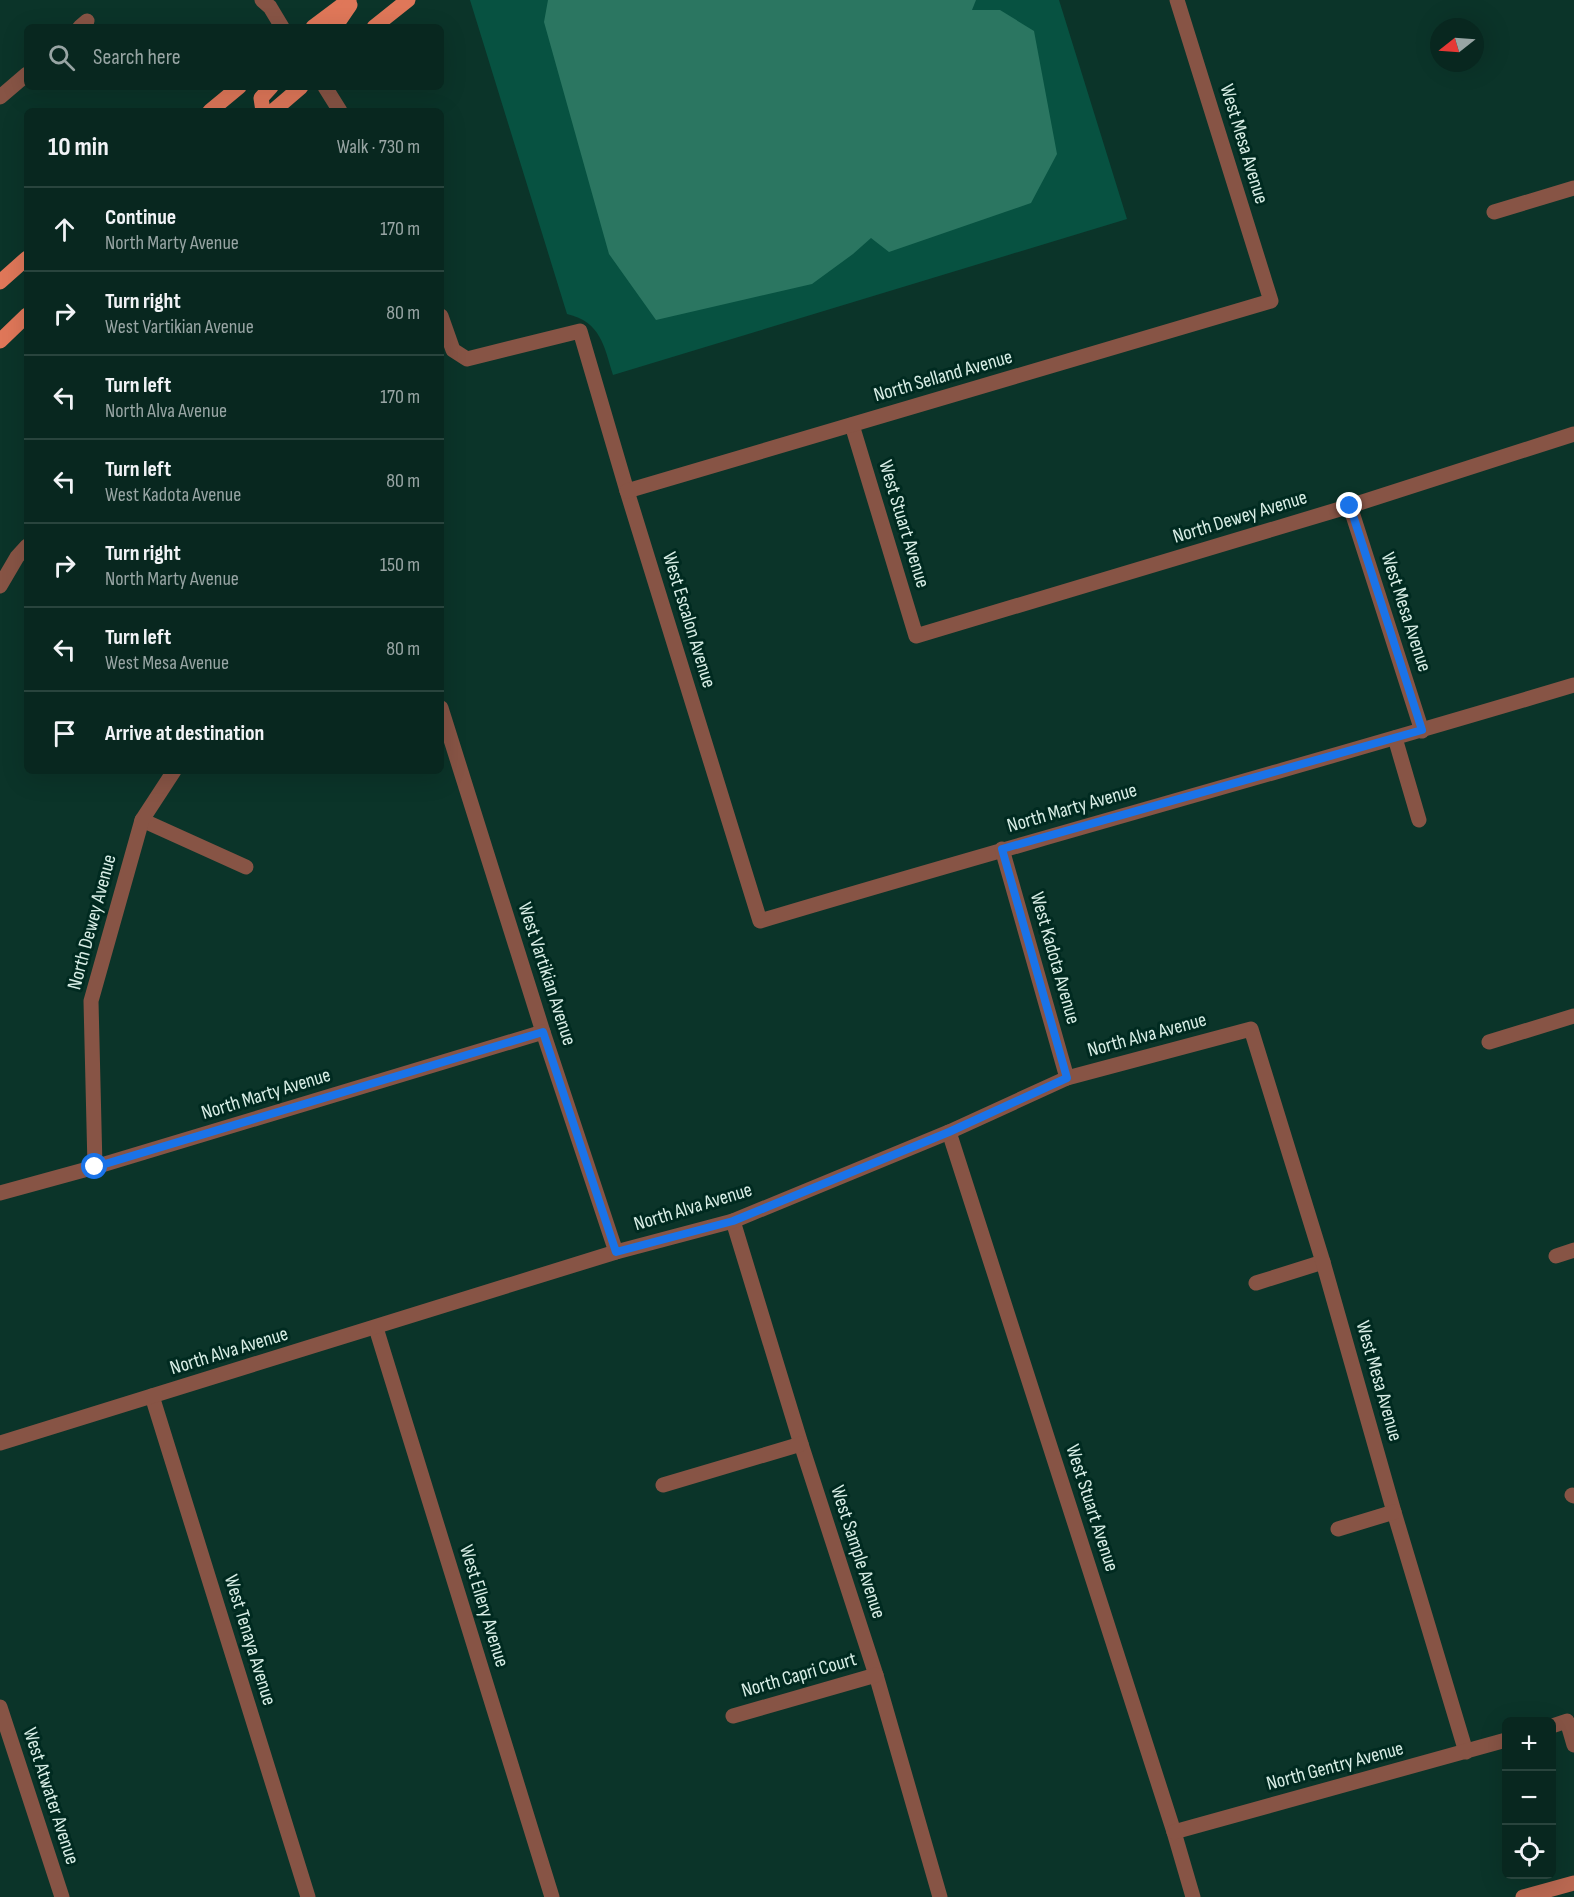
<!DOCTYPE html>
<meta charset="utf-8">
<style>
body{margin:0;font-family:"Sofia Sans Condensed",sans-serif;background:#16332c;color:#f1f3f6}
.controls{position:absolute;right:18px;bottom:18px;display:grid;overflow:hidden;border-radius:9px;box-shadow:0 6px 24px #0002}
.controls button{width:54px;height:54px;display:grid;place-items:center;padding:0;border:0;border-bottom:2px solid #29443d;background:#08271f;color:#f1f3f6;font:30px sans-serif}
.compass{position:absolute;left:1430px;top:18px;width:54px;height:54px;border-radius:50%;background:#08271f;box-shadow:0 6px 24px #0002;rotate:253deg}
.stop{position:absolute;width:18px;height:18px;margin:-14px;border:4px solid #1a73e8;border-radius:50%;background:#fff}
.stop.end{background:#1a73e8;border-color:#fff;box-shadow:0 2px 6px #0008}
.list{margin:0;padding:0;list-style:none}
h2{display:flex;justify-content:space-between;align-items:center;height:78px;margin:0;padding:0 24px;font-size:26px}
h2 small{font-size:20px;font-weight:400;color:#98a5a4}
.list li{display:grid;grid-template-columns:39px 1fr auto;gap:18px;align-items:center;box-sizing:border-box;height:84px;padding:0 24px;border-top:2px solid #29443d}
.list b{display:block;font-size:22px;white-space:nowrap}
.list p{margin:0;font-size:20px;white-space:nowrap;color:#98a5a4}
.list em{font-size:20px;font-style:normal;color:#98a5a4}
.icon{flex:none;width:33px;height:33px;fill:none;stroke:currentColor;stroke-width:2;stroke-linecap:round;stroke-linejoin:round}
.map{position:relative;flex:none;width:1574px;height:1897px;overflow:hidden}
.search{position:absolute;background:#08271f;box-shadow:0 6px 24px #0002;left:24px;top:24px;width:420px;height:66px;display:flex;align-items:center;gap:15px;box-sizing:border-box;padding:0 21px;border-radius:9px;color:#98a5a4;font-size:22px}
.panel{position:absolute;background:#08271f;box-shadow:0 6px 24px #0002;left:24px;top:108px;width:420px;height:666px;border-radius:9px}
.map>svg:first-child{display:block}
.green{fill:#075241}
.water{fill:#2b7661}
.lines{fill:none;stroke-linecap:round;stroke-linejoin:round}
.street{stroke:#875445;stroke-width:15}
.secondary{stroke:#b96851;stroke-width:15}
.primary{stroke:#df7759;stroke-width:15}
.route{stroke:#1a73e8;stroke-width:8}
.labels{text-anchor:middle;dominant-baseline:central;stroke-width:6;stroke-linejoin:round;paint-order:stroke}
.street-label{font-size:20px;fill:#d8eee6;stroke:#002a20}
</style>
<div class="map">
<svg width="1574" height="1897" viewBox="0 0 1574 1897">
<rect width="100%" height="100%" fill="#0b3429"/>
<path class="green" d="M470,0H1059L1127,219L613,375C604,346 601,322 567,314Z"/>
<path class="water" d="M548,0H976L972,10H1000L1034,31L1057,154L1031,203L889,252L871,238L853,254L812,284L656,320L609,254L544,22Z"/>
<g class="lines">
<g class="street">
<path d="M262,0L270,7L282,27"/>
<path d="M80,27L87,21"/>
<path d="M325,87L340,111"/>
<path d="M0,97L27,74"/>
<path d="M1494,212L1574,188"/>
<path d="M441,316L453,350L467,359L580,331L627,491L760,921C1031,840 1304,766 1574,685"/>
<path d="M852,425L916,636L1350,506L1574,434"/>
<path d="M627,491L1271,301L1177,0"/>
<path d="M1350,506L1422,731"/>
<path d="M0,586L17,557L27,546"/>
<path d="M441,708L543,1032L616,1252"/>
<path d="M1395,738L1419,820"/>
<path d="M142,820L246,867"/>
<path d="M1002,849L1067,1078"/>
<path d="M1489,1042L1574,1016"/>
<path d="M949,1132L1174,1832L1193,1897"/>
<path d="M95,1167L91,1001L142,820L174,771"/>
<path d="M0,1193L95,1167L543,1032"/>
<path d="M733,1221L801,1444L876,1675L940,1897"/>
<path d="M1556,1256L1574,1250"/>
<path d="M1256,1283L1323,1262"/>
<path d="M376,1328L552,1897"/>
<path d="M152,1396L308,1897"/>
<path d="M0,1443L616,1252L733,1221L949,1132L1067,1078L1251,1029L1323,1262L1394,1512L1466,1752"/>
<path d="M663,1485L801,1444"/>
<path d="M1572,1495L1574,1496"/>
<path d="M1338,1529L1394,1512"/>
<path d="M0,1707L62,1897"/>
<path d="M733,1716L876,1675"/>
<path d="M1552,1726L1567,1721L1574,1745"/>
<path d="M1174,1832L1506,1740"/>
</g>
<path class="secondary" d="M1523,1897L1574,1883"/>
<g class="primary">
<path d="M313,27L349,0"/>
<path d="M335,27L350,5"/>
<path d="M374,27L408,0"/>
<path d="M210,111L239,87"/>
<path d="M263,111L261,98L271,87"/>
<path d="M273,111L301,87"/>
<path d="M0,282L27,258"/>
<path d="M0,341L27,315"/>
</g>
</g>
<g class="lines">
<path class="route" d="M95,1167L543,1032L616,1252L733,1221L949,1132L1067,1078L1002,849L1422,730L1350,506"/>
</g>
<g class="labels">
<g class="street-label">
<text transform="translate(1244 144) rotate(73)">West Mesa Avenue</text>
<text transform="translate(943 376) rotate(-16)">North Selland Avenue</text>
<text transform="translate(1240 517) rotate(-17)">North Dewey Avenue</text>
<text transform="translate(904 524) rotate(73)">West Stuart Avenue</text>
<text transform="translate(1406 612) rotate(72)">West Mesa Avenue</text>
<text transform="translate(689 620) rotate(73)">West Escalon Avenue</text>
<text transform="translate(1072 808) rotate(-16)">North Marty Avenue</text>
<text transform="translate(92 922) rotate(-75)">North Dewey Avenue</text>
<text transform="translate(1055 958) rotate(74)">West Kadota Avenue</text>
<text transform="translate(547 974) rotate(72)">West Vartikian Avenue</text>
<text transform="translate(1147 1035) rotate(-15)">North Alva Avenue</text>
<text transform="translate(266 1094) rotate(-17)">North Marty Avenue</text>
<text transform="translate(693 1207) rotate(-17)">North Alva Avenue</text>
<text transform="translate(229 1351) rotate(-17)">North Alva Avenue</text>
<text transform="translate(1379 1381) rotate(74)">West Mesa Avenue</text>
<text transform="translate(1092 1508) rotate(72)">West Stuart Avenue</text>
<text transform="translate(858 1552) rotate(72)">West Sample Avenue</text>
<text transform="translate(484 1606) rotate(73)">West Ellery Avenue</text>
<text transform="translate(250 1640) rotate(73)">West Tenaya Avenue</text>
<text transform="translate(799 1675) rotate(-16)">North Capri Court</text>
<text transform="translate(1335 1766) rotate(-15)">North Gentry Avenue</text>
<text transform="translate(51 1796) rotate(72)">West Atwater Avenue</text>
</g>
</g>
</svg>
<div class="controls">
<button>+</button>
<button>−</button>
<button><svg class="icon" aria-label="locate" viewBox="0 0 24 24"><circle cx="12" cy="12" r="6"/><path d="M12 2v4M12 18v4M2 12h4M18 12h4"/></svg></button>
</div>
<svg class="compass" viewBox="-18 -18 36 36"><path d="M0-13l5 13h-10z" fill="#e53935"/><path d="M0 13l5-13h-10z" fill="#98a5a4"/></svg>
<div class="stop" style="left:95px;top:1167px"></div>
<div class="stop end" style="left:1350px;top:506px"></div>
<div class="search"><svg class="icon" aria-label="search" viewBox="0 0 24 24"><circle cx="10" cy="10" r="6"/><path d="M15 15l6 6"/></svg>Search here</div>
<section class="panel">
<h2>10 min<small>Walk · 730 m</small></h2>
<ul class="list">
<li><svg class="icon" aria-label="ahead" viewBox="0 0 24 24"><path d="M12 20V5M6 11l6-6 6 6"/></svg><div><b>Continue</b><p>North Marty Avenue</p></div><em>170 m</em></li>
<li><svg class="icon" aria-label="right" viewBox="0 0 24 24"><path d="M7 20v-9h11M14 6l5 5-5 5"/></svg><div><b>Turn right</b><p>West Vartikian Avenue</p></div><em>80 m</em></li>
<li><svg class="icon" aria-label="left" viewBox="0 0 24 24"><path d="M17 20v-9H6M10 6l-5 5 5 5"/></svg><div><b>Turn left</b><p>North Alva Avenue</p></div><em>170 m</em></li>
<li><svg class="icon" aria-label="left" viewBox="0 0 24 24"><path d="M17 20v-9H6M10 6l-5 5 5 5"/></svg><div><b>Turn left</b><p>West Kadota Avenue</p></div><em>80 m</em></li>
<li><svg class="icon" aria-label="right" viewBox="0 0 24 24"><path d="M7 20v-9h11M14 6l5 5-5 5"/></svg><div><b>Turn right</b><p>North Marty Avenue</p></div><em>150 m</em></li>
<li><svg class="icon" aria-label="left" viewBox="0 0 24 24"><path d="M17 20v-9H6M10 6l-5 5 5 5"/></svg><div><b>Turn left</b><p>West Mesa Avenue</p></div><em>80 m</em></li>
<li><svg class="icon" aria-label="arrive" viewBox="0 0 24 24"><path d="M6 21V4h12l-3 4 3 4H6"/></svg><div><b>Arrive at destination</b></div></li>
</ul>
</section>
</div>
